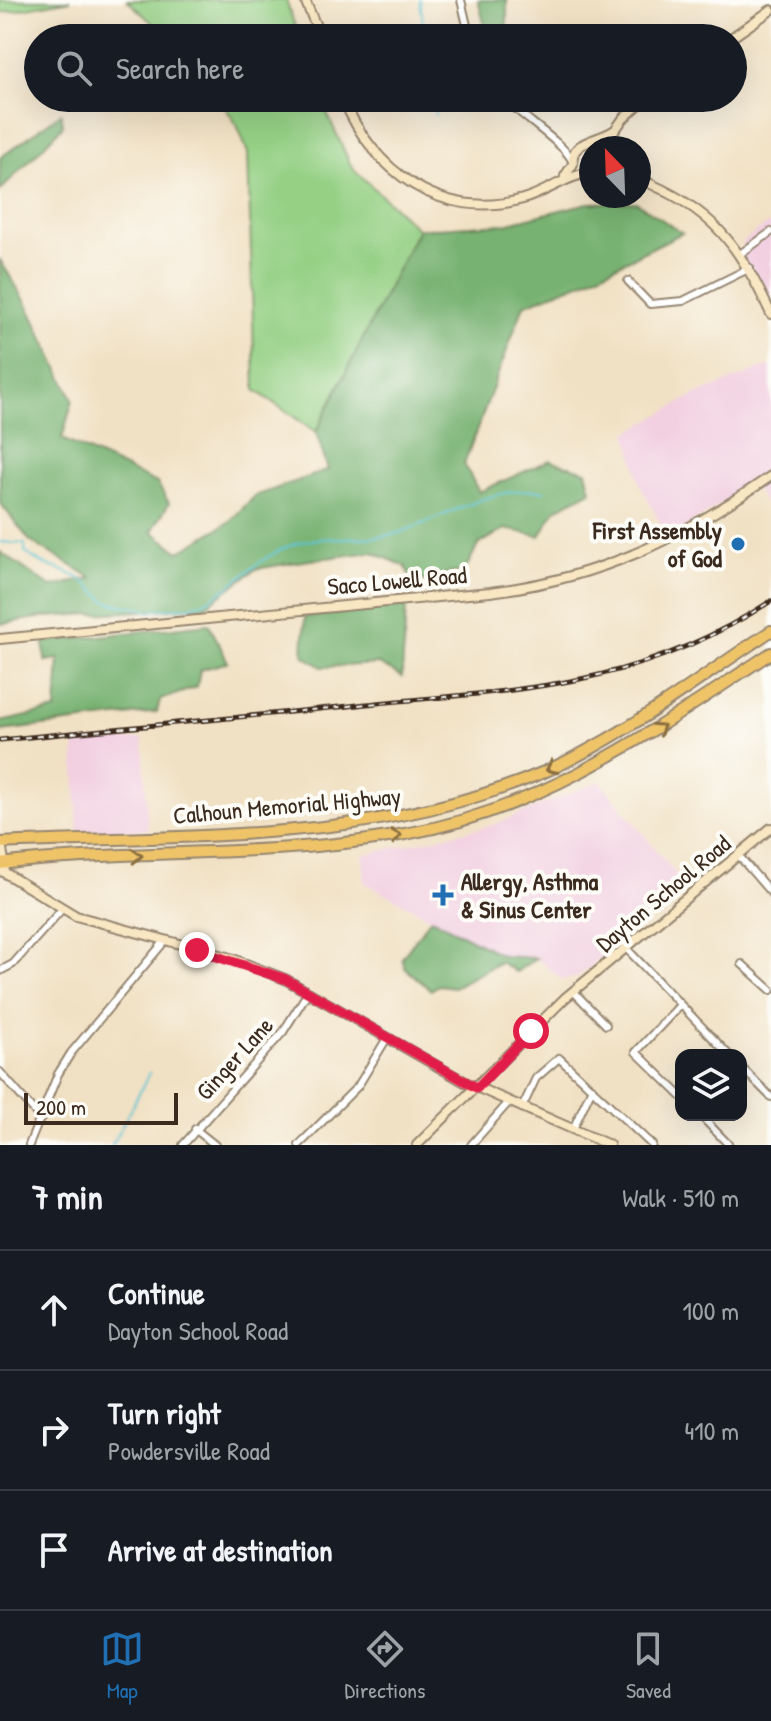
<!DOCTYPE html>
<meta charset="utf-8">
<style>
body{margin:0;font-family:"Patrick Hand",sans-serif;background:#20242c;color:#f1f3f6}
.controls{position:absolute;right:24px;bottom:24px;display:grid;overflow:hidden;border-radius:16px;box-shadow:0 8px 32px #0002}
.controls button{width:72px;height:72px;display:grid;place-items:center;padding:0;border:0;border-bottom:2px solid #363941;background:#171b24;color:#f1f3f6;font:40px sans-serif}
.compass{position:absolute;left:579px;top:136px;width:72px;height:72px;border-radius:50%;background:#171b24;box-shadow:0 8px 32px #0002;rotate:337deg}
.scale{position:absolute;left:24px;bottom:20px;width:154px;box-sizing:border-box;padding-left:8px;border:4px solid #3b2a1e;border-top:0;font-size:22px;line-height:28px;white-space:nowrap;color:#3b2a1e;-webkit-text-stroke:6px #fdfcf7;paint-order:stroke}
.stop{position:absolute;width:24px;height:24px;margin:-18px;border:6px solid #e11d48;border-radius:50%;background:#fff}
.stop.end{background:#e11d48;border-color:#fff;box-shadow:0 2px 8px #0008}
.list{margin:0;padding:0;list-style:none}
h2{display:flex;justify-content:space-between;align-items:center;height:104px;margin:0;padding:0 32px;font-size:34px}
h2 small{font-size:26px;font-weight:400;color:#9ea1a6}
.list li{display:grid;grid-template-columns:52px 1fr auto;gap:24px;align-items:center;box-sizing:border-box;height:120px;padding:0 32px;border-top:2px solid #363941}
.list b{display:block;font-size:30px;white-space:nowrap}
.list p{margin:0;font-size:26px;white-space:nowrap;color:#9ea1a6}
.list em{font-size:26px;font-style:normal;color:#9ea1a6}
.icon{flex:none;width:44px;height:44px;fill:none;stroke:currentColor;stroke-width:2;stroke-linecap:round;stroke-linejoin:round}
.map{position:relative;flex:none;width:771px;height:1145px;overflow:hidden}
.search{position:absolute;background:#171b24;box-shadow:0 8px 32px #0002;left:24px;right:24px;top:24px;height:88px;display:flex;align-items:center;gap:20px;box-sizing:border-box;padding:0 28px;border-radius:44px;color:#9ea1a6;font-size:30px}
.sheet{height:464px;background:#171b24}
nav{display:flex;justify-content:space-around;align-items:center;box-sizing:border-box;height:112px;border-top:2px solid #363941;background:#171b24;font-size:22px;color:#9ea1a6}
nav a{display:grid;justify-items:center;gap:4px}
nav .on{color:#1f6fb2}
.map>svg:first-child{display:block}
.built{fill:#f2cfe1}
.green{fill:#95d085;stroke:#687d52;stroke-width:2}
.forest{fill:#78b272;stroke:#5a6e48;stroke-width:2}
.lines{fill:none;stroke-linecap:round;stroke-linejoin:round}
.stream{stroke:#58c3d3;stroke-width:2}
.street-casing{stroke:#968671;stroke-width:10}
.secondary-casing{stroke:#968671;stroke-width:12}
.highway-casing{stroke:#968671;stroke-width:14}
.street{stroke:#fff;stroke-width:6}
.secondary{stroke:#f9e7c3;stroke-width:8}
.highway{stroke:#efc469;stroke-width:10}
.rail-casing{stroke:#3b2a1e;stroke-width:5}
.rail{stroke:#fdfcf7;stroke-width:2;stroke-dasharray:6;stroke-linecap:butt}
.oneway{stroke:#8c6f40}
.route{stroke:#e11d48;stroke-width:10}
.poi-dot{fill:#1f6fb2;stroke:#fdfcf7;stroke-width:3}
.labels{text-anchor:middle;dominant-baseline:central;stroke-width:8;stroke-linejoin:round;paint-order:stroke}
.poi-label{font-size:24px;font-weight:bold;fill:#3b2a1e;stroke:#fdfcf7;text-anchor:end}
.street-label{font-size:24px;fill:#3b2a1e;stroke:#fdfcf7}
</style>
<div class="map">
<svg width="771" height="1145" viewBox="0 0 771 1145">
<rect width="100%" height="100%" fill="#fdfcf7"/>
<filter id="ink" filterUnits="userSpaceOnUse"><feTurbulence type="fractalNoise" baseFrequency=".0125" numOctaves="2"/><feDisplacementMap in="SourceGraphic" scale="16" xChannelSelector="R" yChannelSelector="G"/><feConvolveMatrix kernelMatrix="1 2 1 2 8 2 1 2 1" color-interpolation-filters="sRGB"/></filter>
<filter id="wash" filterUnits="userSpaceOnUse"><feTurbulence type="fractalNoise" baseFrequency=".006" numOctaves="4" result="noise"/><feDisplacementMap in="SourceGraphic" scale="32" xChannelSelector="R" yChannelSelector="G"/><feGaussianBlur stdDeviation="1.8" result="paint"/><feColorMatrix in="noise" values="0 0 0 0 0 0 0 0 0 0 0 0 0 0 0 0 0 1.4 0 .05"/><feComposite in="paint" operator="in"/></filter>
<g filter="url(#wash)">
<rect width="100%" height="100%" fill="#f1e1c4"/>
<g class="built">
<path d="M771,222V321L740,254L743,241Z"/>
<path d="M771,365V514L752,483L668,539L640,484L627,433L695,395Z"/>
<path d="M143,739L148,829L78,832L74,743Z"/>
<path d="M600,781L683,883L578,977L562,980L536,958L503,956L365,883L363,855L493,825Z"/>
</g>
<g class="green">
<path d="M0,0H71L0,13Z"/>
<path d="M127,0H286L299,38H169Z"/>
<path d="M219,98H320L352,168L418,229L316,432L255,390L248,153L237,125Z"/>
</g>
<g class="forest">
<path d="M478,0H507V23L501,38H488Z"/>
<path d="M61,113L63,126L0,191V158Z"/>
<path d="M636,202L682,233L587,280L524,305L464,464L479,492L550,460L586,471L591,491L556,509L540,536L505,529L478,545L465,570L413,583L405,566L372,552L303,561L256,569L204,607L44,617L0,624V552L51,587L92,578L30,541L0,503V260L26,302L73,399L62,439L157,483L169,503L152,531L179,552L229,522L255,496L328,470L316,432L418,229L505,224L588,203Z"/>
<path d="M406,606L402,677L379,664L322,667L303,655L305,617Z"/>
<path d="M209,624L228,662L200,670L197,687L160,700L157,712L0,731V722L56,710L59,659L45,661L44,642Z"/>
<path d="M431,918L503,956L536,958L516,972L500,962L454,987L438,985L431,990L405,968L402,958Z"/>
</g>
<g class="lines">
<g class="stream">
<path d="M420,0L425,38"/>
<path d="M433,98L435,115"/>
<path d="M0,542L25,544V552C45,569 62,567 82,580C91,586 98,595 107,601C120,608 136,604 150,612C165,606 177,610 192,606C228,597 255,556 295,544C329,533 365,543 398,533C446,518 492,485 544,491"/>
<path d="M112,1145L150,1072"/>
</g>
</g>
</g>
<g filter="url(#ink)">
<g class="lines">
<g class="street-casing">
<g id="street">
<path d="M461,0L470,38"/>
<path d="M504,98C519,115 566,145 572,161"/>
<path d="M740,254L771,232"/>
<path d="M628,281L650,304L683,301L750,268"/>
<path d="M739,856L771,893"/>
<path d="M627,949L729,1055"/>
<path d="M742,964L771,990"/>
<path d="M0,971L13,964L62,909"/>
<path d="M574,992L606,1025"/>
<path d="M680,1005L636,1052L681,1096"/>
<path d="M741,1067L771,1097"/>
<path d="M0,1072L41,1119"/>
<path d="M522,1108L536,1078L559,1058L652,1145"/>
<path d="M700,1115L729,1145"/>
<path d="M195,1129L215,1145"/>
<path d="M573,1129L592,1088"/>
<path d="M29,1145L58,1074L71,1053L164,942"/>
<path d="M183,1145L283,1032L308,992"/>
<path d="M299,1145L358,1086L387,1038"/>
<path d="M471,1145L508,1103"/>
</g>
</g>
<g class="secondary-casing">
<g id="secondary">
<path d="M305,0L321,38"/>
<path d="M731,38L771,10"/>
<path d="M343,98C372,171 442,222 523,199C547,192 566,176 591,172"/>
<path d="M602,148L623,119L646,98"/>
<path d="M565,176L573,164C569,141 598,141 613,131"/>
<path d="M639,179C712,208 739,245 771,314"/>
<path d="M0,639L490,592C602,578 679,539 771,476"/>
<path d="M1,843L5,867"/>
<path d="M0,870L76,916L228,957L285,979L465,1082L609,1145"/>
<path d="M417,1145L565,998L771,828"/>
</g>
</g>
<g class="highway-casing">
<g id="highway">
<path d="M0,843C182,834 374,845 544,772C626,736 697,679 771,631"/>
<path d="M0,864C134,848 271,859 405,834C546,809 654,730 771,653"/>
</g>
</g>
<use href="#street" class="street"/>
<use href="#secondary" class="secondary"/>
<use href="#highway" class="highway"/>
<g class="rail-casing">
<path id="rail" d="M0,740C119,728 238,718 358,705C515,689 633,691 771,601"/>
</g>
<use href="#rail" class="rail"/>
</g>
<defs><path id="oneway-chevron" d="M-2-3.5L2.5 0L-2 3.5" fill="none" stroke-width="1.6" stroke-linecap="round" stroke-linejoin="round" transform="scale(2)"/></defs>
<g class="oneway">
<use href="#oneway-chevron" transform="translate(660 728) rotate(-33)"/>
<use href="#oneway-chevron" transform="translate(551 768) rotate(155)"/>
<use href="#oneway-chevron" transform="translate(396 836) rotate(-9)"/>
<use href="#oneway-chevron" transform="translate(137 856) rotate(-2)"/>
</g>
</g>
<g class="lines" filter="url(#ink)">
<path class="route" d="M197,950L285,979L477,1088L531,1031"/>
</g>
<g class="poi-dot">
<circle cx="738" cy="544" r="8"/>
<path d="M439 883h8v8h8v8h-8v8h-8v-8h-8v-8h8z"/>
</g>
<g class="labels">
<g class="poi-label">
<text x="722" y="530">First Assembly<tspan x="722" dy="28">of God</tspan></text>
<text x="461" y="881" text-anchor="start">Allergy, Asthma<tspan x="461" dy="28">&amp; Sinus Center</tspan></text>
</g>
<g class="street-label">
<text transform="translate(397 580) rotate(-5)">Saco Lowell Road</text>
<text transform="translate(287 805) rotate(-5)">Calhoun Memorial Highway</text>
<text transform="translate(663 893) rotate(-40)">Dayton School Road</text>
<text transform="translate(234 1058) rotate(-48)">Ginger Lane</text>
</g>
</g>
</svg>
<div class="controls">
<button><svg class="icon" aria-label="layers" viewBox="0 0 24 24"><path d="M12 4l9 5-9 5-9-5zM3 14l9 5 9-5"/></svg></button>
</div>
<svg class="compass" viewBox="-18 -18 36 36"><path d="M0-13l5 13h-10z" fill="#e53935"/><path d="M0 13l5-13h-10z" fill="#9ea1a6"/></svg>
<div class="scale">200 m</div>
<div class="stop" style="left:531px;top:1031px"></div>
<div class="stop end" style="left:197px;top:950px"></div>
<div class="search"><svg class="icon" aria-label="search" viewBox="0 0 24 24"><circle cx="10" cy="10" r="6"/><path d="M15 15l6 6"/></svg>Search here</div>
</div>
<section class="sheet">
<h2>7 min<small>Walk · 510 m</small></h2>
<ul class="list">
<li><svg class="icon" aria-label="ahead" viewBox="0 0 24 24"><path d="M12 20V5M6 11l6-6 6 6"/></svg><div><b>Continue</b><p>Dayton School Road</p></div><em>100 m</em></li>
<li><svg class="icon" aria-label="right" viewBox="0 0 24 24"><path d="M7 20v-9h11M14 6l5 5-5 5"/></svg><div><b>Turn right</b><p>Powdersville Road</p></div><em>410 m</em></li>
<li><svg class="icon" aria-label="arrive" viewBox="0 0 24 24"><path d="M6 21V4h12l-3 4 3 4H6"/></svg><div><b>Arrive at destination</b></div></li>
</ul>
</section>
<nav>
<a class="on"><svg class="icon" aria-label="map" viewBox="0 0 24 24"><path d="M3 6l6-2 6 2 6-2v14l-6 2-6-2-6 2zM9 4v14M15 6v14"/></svg>Map</a>
<a><svg class="icon" aria-label="directions" viewBox="0 0 24 24"><path d="M12 3l9 9-9 9-9-9zM9 14v-3h6M13 9l2 2-2 2"/></svg>Directions</a>
<a><svg class="icon" aria-label="saved" viewBox="0 0 24 24"><path d="M7 4h10v16l-5-4-5 4z"/></svg>Saved</a>
</nav>
